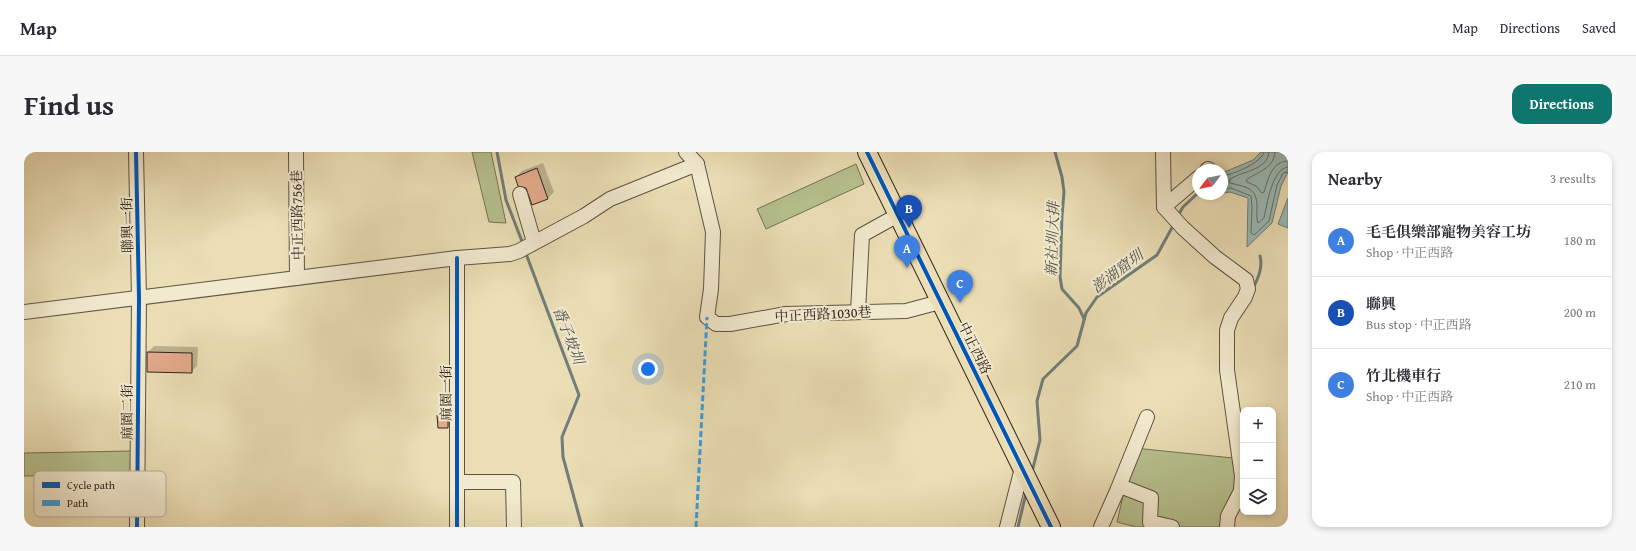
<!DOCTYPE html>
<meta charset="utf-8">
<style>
body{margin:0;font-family:"Gentium Book Plus","Noto Serif TC",serif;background:#f7f7f7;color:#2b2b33}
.controls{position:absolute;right:12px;bottom:12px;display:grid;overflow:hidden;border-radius:8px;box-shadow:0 2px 6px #0003}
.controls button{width:36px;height:36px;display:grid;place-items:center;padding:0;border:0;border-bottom:1px solid #e1e1e2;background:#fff;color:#2b2b33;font:20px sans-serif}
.compass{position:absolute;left:1168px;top:12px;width:36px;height:36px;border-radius:50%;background:#fff;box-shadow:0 2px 6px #0003;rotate:238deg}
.you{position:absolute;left:624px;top:217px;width:14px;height:14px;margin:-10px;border:3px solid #fff;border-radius:50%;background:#1a73e8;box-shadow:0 0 0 6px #1a73e833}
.badge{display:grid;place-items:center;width:26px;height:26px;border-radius:50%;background:#0f766e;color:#fff;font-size:13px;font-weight:700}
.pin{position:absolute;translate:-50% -33px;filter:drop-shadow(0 1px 2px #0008)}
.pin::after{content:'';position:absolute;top:21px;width:14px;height:12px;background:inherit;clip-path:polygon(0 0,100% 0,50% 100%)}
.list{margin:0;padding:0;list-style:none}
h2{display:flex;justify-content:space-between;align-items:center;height:52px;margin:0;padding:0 16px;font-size:17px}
h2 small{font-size:13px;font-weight:400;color:#7c7c81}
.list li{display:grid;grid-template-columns:26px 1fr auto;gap:12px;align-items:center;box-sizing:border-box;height:72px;padding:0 16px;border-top:1px solid #e1e1e2}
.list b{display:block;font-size:15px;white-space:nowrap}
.list p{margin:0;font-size:13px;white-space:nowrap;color:#7c7c81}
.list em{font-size:13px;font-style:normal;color:#7c7c81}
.icon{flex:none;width:22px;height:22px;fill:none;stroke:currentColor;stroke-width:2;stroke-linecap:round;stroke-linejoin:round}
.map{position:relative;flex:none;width:1264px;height:375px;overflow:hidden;border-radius:12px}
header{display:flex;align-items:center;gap:24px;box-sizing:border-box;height:56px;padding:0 20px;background:#fff;border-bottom:1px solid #e1e1e2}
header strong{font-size:19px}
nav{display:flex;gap:22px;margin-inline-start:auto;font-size:14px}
.intro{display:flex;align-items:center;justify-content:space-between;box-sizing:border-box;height:96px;padding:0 24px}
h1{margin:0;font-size:28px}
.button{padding:10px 18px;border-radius:12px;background:#0f766e;color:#fff;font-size:14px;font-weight:700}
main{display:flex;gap:24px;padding:0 24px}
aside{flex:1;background:#fff;border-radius:12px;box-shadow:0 2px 6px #0003}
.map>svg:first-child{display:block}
.green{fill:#b6c18e;stroke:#727256}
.water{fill:#9bbbb6;stroke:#707e79}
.shadow{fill:#0003}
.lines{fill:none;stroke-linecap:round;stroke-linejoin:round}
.shore{stroke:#656f6a;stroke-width:1}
.stream{stroke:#707e79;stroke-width:3}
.building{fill:#e3aa8b;stroke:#2f231d}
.minor-casing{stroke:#5e5243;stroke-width:16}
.major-casing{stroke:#2f231d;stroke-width:20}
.minor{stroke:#f2eacf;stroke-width:14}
.major{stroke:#ebdeb5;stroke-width:18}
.quiet{stroke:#3d9cdf;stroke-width:3;stroke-dasharray:6 3;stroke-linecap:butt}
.cycleway-casing{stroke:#f2eacf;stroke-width:6}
.cycleway{stroke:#0057b8;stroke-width:4}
.labels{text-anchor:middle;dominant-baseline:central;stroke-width:4;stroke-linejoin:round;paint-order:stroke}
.street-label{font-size:14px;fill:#2f231d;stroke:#f2eacf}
.water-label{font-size:15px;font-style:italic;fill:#4f514b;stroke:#f2eacf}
.key{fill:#f2eacf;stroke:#b8ae9a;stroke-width:1}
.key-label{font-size:11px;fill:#2f231d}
</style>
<header>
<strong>Map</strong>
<nav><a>Map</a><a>Directions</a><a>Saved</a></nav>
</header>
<div class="intro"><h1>Find us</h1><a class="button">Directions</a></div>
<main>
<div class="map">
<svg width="1264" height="375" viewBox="0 0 1264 375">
<rect width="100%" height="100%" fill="#ebdeb5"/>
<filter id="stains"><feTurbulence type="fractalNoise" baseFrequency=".005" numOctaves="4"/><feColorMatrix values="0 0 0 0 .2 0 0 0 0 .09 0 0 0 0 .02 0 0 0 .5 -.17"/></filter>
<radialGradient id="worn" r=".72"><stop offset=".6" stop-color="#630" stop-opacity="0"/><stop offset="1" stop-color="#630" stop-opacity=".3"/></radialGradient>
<g class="green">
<path d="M448,0H467L482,71L465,70Z"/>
<path d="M832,12L840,32L742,77L733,57Z"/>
<path d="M1110,296L1209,306L1212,338L1196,371V375H1112L1093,370Z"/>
<path d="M108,299L109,322L0,324V301Z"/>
</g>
<g class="water">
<path d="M1237,0H1264V20L1257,34L1248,71L1223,95L1224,46L1206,40L1198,41V21L1229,8Z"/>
<path d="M1264,46V76L1254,72Z"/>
</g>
<g class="shadow">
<path d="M519,11L530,40L524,46L509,52L503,35L492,25L498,19Z"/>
<path d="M130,194L174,195L173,214L167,220L124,200Z"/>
<path d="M418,260H428V271L424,275H415L414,264Z"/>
</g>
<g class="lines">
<g class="shore">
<path d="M1245,0C1244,19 1216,19 1205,28L1206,31C1223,35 1233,36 1233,55C1233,60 1232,66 1234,71L1240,66C1243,53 1248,16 1264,15"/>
<path d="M1251,0C1250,17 1233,20 1222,28L1223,30L1232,34L1238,41L1240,40C1244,27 1248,9 1264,9"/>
<path d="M1198,24C1208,23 1238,11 1240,0"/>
<path d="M1198,37L1207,36L1227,44L1228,55L1227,81L1230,83L1245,69L1253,33L1259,21L1264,20"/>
</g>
<g class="stream">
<path d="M473,0L482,48L499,92"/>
<path d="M1031,0L1038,25L1040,40L1038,64L1036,125L1038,137L1055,156L1060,167"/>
<path d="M1153,65L1159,55L1174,41"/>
<path d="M501,99L555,243L538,285L539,305L558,375"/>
<path d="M1229,136C1234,127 1239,115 1236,104"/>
<path d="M1008,320L1016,288L1013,249L1019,227L1053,194L1062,161L1073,145L1133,103L1150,72"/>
<path d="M994,375L1002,341"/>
</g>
</g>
<g class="building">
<path d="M513,16L524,47L508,53L502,36L494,34L491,25Z"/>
<path d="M123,200L168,201V221L123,220Z"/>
<path d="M413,263H424V276H414Z"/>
</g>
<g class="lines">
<g class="minor-casing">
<g id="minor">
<path d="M112,0L115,146L113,375"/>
<path d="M272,0L273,126"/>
<path d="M662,0L673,12L689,80L687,137L683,165L692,172H706L762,162L882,159L916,150"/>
<path d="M1139,0L1140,55L1159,76L1191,105L1222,128L1224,137L1221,145L1207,166L1203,178V218L1218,324L1217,339L1204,364L1203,375"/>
<path d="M1183,18L1184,17"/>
<path d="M496,42L510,90"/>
<path d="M1140,55L1174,26"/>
<path d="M433,106V375"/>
<path d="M0,160L433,106L486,102L495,99L560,64L586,47L673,12"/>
<path d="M834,160L838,83L874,63"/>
<path d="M433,330H489L490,375"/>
<path d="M1096,334L1127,346L1126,370L1148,375"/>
<path d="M983,375L998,316"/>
<path d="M1077,375L1093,339L1123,265"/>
</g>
</g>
<g class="major-casing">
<path id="major" d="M843,0L1027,375"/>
</g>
<use href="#minor" class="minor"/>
<use href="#major" class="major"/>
<path class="quiet" d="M672,375L683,165"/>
<g class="cycleway-casing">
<g id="cycleway">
<path d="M112,0L115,146L113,375"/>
<path d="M843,0L1027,375"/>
<path d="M433,106V375"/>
</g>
</g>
<use href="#cycleway" class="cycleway"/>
</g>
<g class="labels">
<g class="street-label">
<text transform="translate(273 63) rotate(-91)">中正西路756巷</text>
<text transform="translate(103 73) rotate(-91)">聯興一街</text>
<text transform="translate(799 162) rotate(-3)">中正西路1030巷</text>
<text transform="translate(951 196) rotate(64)">中正西路</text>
<text transform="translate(422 241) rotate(-90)">麻園一街</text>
<text transform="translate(103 260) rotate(-90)">麻園二街</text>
</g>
<g class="water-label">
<text transform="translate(1028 87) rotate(-88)">新社圳大排</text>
<text transform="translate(1093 119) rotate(-37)">澎湖窟圳</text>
<text transform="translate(545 183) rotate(69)">番子坡圳</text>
</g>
</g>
<rect x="10" y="319" width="132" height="46" rx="6" class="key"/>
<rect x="18" y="330" width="18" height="6" fill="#0057b8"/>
<rect x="18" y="348" width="18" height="6" fill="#3d9cdf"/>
<g class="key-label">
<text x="43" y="337">Cycle path</text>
<text x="43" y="355">Path</text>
</g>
<rect width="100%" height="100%" filter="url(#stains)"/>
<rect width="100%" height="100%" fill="url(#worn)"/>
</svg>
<div class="controls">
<button>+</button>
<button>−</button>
<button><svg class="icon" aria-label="layers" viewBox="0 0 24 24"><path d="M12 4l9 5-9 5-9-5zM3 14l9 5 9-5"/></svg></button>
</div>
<svg class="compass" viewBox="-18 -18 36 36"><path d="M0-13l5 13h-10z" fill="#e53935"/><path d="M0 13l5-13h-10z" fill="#7c7c81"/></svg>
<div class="you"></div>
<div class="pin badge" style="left:883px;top:116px;background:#3f7fe0">A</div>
<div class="pin badge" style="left:885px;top:76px;background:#1a4fb4">B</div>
<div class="pin badge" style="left:936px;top:151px;background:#3f7fe0">C</div>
</div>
<aside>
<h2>Nearby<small>3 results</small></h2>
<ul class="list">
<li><span class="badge" style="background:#3f7fe0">A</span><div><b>毛毛俱樂部寵物美容工坊</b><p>Shop · 中正西路</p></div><em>180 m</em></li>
<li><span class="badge" style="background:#1a4fb4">B</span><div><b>聯興</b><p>Bus stop · 中正西路</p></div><em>200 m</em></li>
<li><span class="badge" style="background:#3f7fe0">C</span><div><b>竹北機車行</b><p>Shop · 中正西路</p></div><em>210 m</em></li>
</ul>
</aside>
</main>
